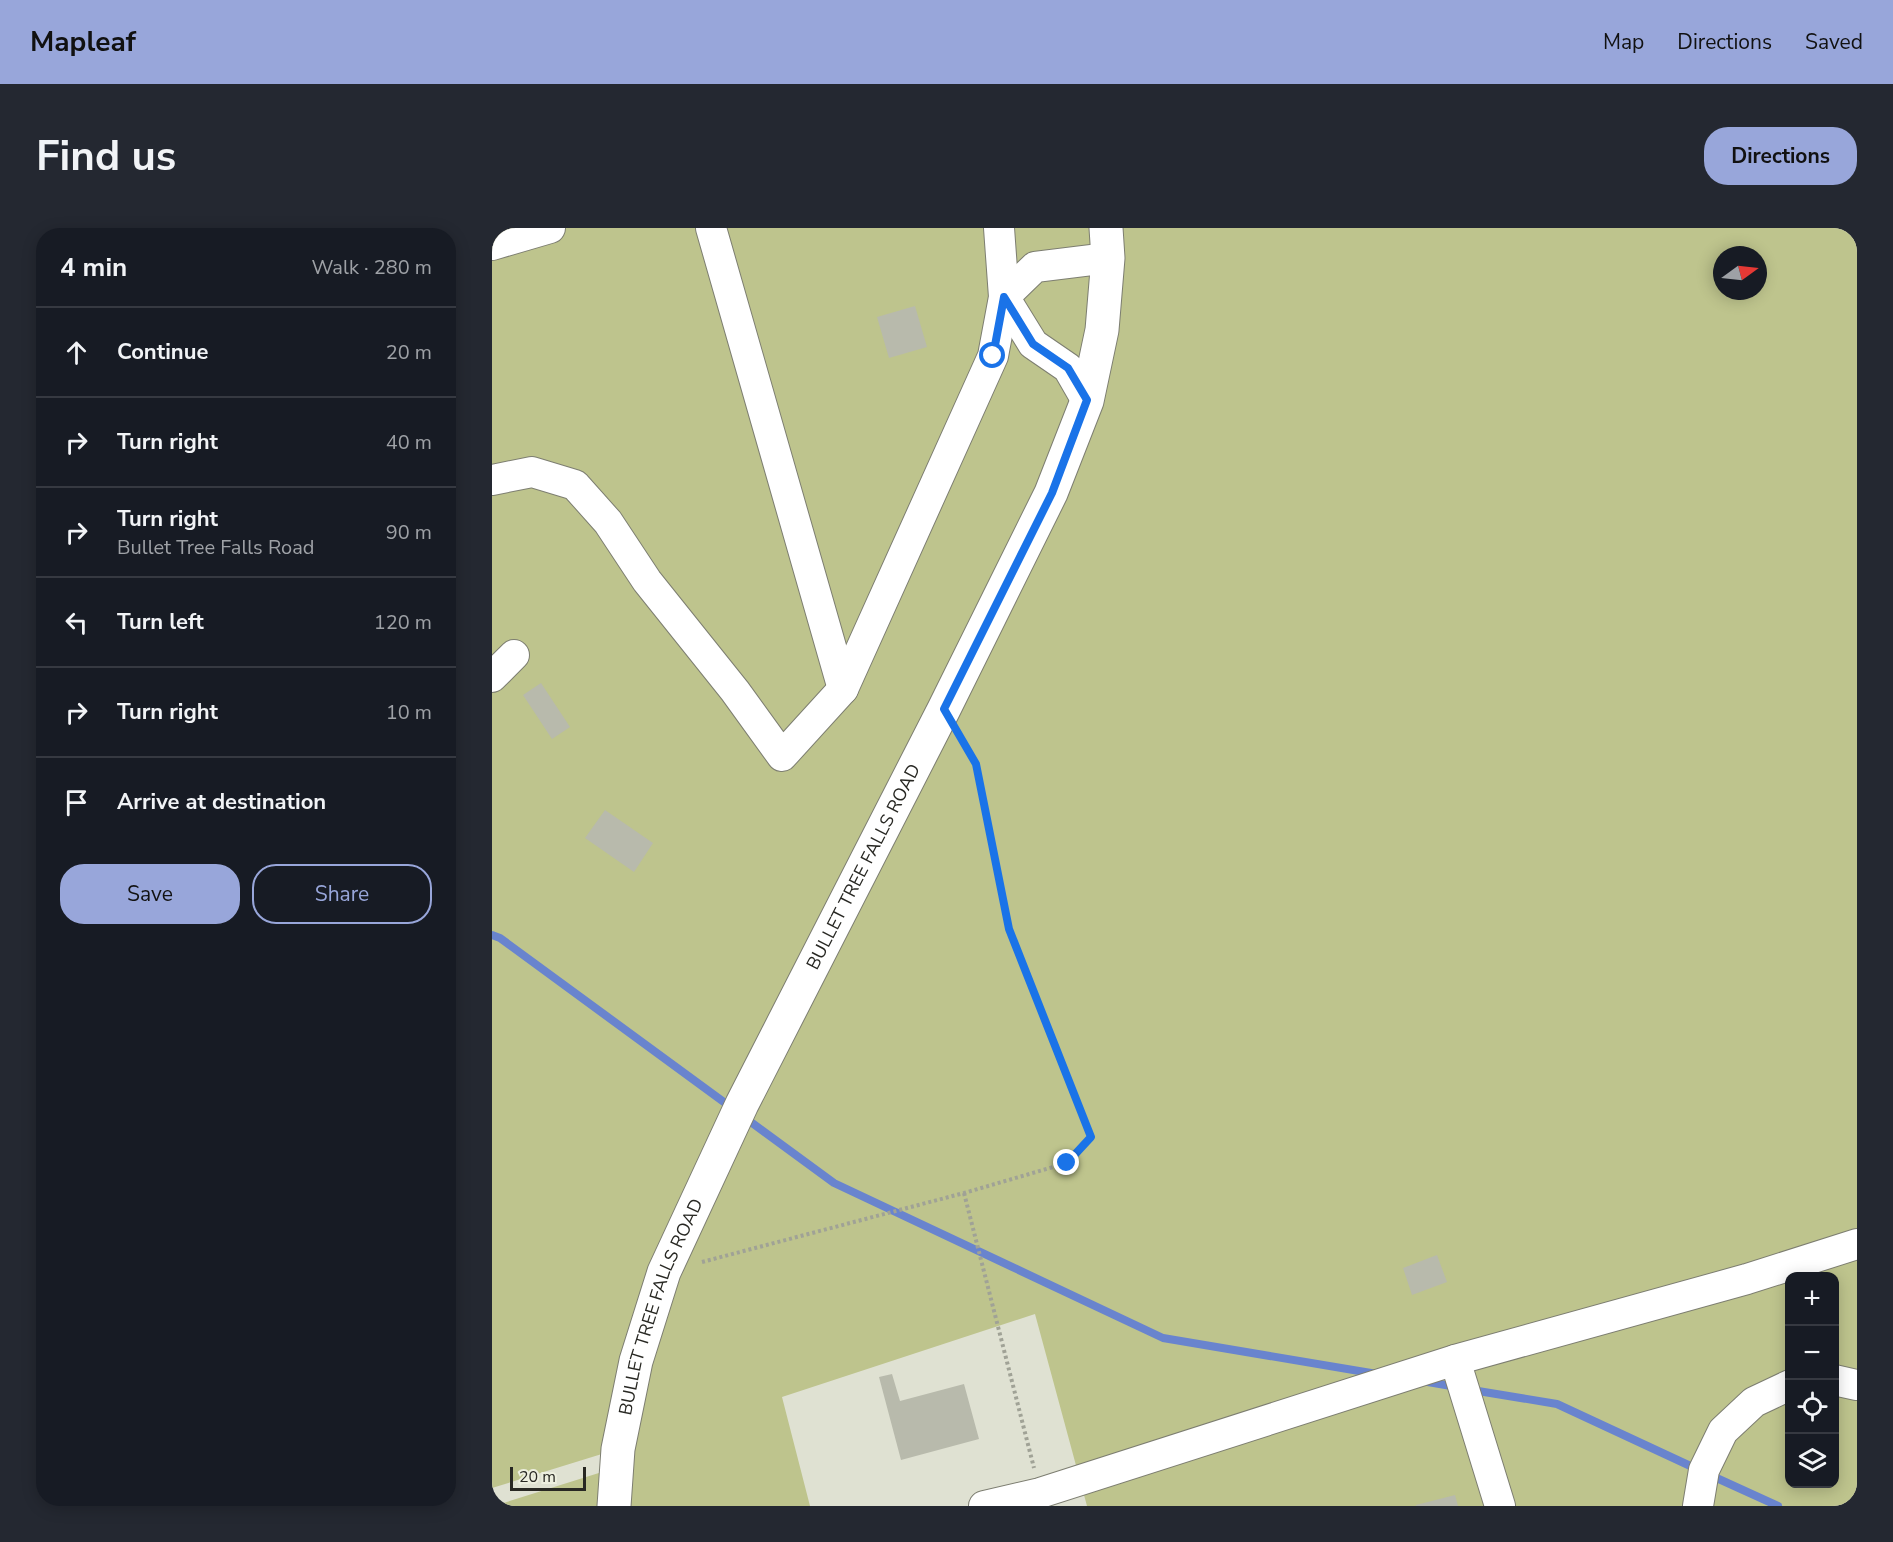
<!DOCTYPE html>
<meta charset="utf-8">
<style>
body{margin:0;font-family:"Nunito Sans",sans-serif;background:#242831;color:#f1f3f6}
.controls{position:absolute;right:18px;bottom:18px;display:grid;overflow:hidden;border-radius:12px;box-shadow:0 3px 15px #0003}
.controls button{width:54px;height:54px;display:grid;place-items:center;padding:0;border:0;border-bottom:2px solid #363941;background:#171b24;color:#f1f3f6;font:30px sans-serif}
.compass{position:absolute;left:1221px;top:18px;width:54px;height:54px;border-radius:50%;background:#171b24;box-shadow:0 3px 15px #0003;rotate:75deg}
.scale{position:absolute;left:18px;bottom:15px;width:76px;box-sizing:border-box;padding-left:6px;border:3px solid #282823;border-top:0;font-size:16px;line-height:21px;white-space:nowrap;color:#282823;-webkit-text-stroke:4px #edefdf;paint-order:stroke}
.stop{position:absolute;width:18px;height:18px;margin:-14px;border:4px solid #1a73e8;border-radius:50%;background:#fff}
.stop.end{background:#1a73e8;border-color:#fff;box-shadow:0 2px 6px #0008}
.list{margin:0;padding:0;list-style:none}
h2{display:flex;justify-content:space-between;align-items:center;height:78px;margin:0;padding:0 24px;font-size:26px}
h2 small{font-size:20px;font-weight:400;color:#9ea1a6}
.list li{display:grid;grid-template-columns:39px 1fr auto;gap:18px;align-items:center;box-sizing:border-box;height:90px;padding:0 24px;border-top:2px solid #363941}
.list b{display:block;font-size:22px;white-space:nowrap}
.list p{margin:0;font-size:20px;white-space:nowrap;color:#9ea1a6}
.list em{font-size:20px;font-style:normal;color:#9ea1a6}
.actions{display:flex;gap:12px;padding:18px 24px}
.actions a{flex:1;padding:14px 0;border:2px solid #98a6da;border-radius:24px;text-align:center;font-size:21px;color:#98a6da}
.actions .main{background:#98a6da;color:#111}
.icon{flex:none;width:33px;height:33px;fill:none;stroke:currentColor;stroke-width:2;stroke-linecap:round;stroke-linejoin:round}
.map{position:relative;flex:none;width:1365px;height:1278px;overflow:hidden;border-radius:24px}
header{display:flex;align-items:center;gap:36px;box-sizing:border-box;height:84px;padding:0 30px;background:#98a6da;color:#111}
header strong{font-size:28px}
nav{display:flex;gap:33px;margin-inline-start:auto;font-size:21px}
.intro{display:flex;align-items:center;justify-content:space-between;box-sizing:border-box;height:144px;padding:0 36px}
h1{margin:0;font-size:42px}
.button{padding:15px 27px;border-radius:24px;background:#98a6da;color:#111;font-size:21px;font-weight:700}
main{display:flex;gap:36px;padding:0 36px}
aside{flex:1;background:#171b24;border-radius:24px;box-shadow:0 3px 15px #0003}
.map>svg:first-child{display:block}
.green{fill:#bec48d;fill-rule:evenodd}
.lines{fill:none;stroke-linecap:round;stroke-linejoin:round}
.stream{stroke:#6984ce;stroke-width:8}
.building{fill:#b8baac}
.minor-casing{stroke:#7d7e71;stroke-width:32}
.major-casing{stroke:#7d7e71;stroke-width:35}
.path{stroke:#a0a296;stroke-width:4;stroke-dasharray:3 3;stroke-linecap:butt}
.minor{stroke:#fff;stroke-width:30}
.major{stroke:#fff;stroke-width:33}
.route{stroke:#1a73e8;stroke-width:8}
.labels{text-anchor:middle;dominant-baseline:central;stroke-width:5;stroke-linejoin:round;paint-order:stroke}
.street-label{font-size:18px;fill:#282823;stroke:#edefdf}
</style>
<header>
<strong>Mapleaf</strong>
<nav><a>Map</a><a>Directions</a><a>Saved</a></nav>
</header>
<div class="intro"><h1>Find us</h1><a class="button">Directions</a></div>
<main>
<aside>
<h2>4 min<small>Walk · 280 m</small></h2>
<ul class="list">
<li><svg class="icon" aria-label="ahead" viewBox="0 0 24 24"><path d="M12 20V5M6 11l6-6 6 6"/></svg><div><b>Continue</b></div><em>20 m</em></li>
<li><svg class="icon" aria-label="right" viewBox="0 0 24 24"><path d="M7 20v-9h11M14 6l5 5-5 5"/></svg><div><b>Turn right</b></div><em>40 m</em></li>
<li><svg class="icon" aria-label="right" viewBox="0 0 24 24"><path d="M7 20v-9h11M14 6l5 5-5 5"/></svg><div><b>Turn right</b><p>Bullet Tree Falls Road</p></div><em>90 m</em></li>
<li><svg class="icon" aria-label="left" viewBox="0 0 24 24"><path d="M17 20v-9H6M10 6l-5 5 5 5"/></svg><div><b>Turn left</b></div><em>120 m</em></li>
<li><svg class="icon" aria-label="right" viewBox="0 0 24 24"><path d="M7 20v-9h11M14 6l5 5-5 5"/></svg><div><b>Turn right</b></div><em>10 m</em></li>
<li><svg class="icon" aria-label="arrive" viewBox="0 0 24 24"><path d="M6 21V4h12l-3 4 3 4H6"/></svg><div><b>Arrive at destination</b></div></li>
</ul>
<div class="actions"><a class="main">Save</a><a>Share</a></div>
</aside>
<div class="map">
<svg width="1365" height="1278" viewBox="0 0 1365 1278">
<rect width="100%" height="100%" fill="#dfe1d2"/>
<g class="green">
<path d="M0,0H1365V1278H595L543,1086L290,1169L318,1278H127L126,1221L0,1260ZM1230,27H1266V63H1230ZM1298,1048H1342V1256H1298Z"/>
<path d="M110,1244L111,1278H2Z"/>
</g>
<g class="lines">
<g class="stream">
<path d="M0,707L8,710L240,880"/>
<path d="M252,889L342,955L671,1110L885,1146"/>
<path d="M930,1153L965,1159"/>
<path d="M980,1162L1065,1176L1207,1242"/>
<path d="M1218,1247L1286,1278"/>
</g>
</g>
<g class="building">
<path d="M423,78L435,119L397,130L385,89Z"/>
<path d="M49,455L78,499L60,511L31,467Z"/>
<path d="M113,582L161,615L142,644L93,610Z"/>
<path d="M945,1027L955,1054L920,1067L911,1040Z"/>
<path d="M400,1146L408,1173L472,1156L487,1211L409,1232L387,1149Z"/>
<path d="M963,1267L966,1278H924V1277Z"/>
</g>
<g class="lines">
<g class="minor-casing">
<g id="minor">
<path d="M219,0L351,461"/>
<path d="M0,17L58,0"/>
<path d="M512,69L541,116L576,140L595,173"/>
<path d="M512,69L543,39L616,30"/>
<path d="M0,252L40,244L83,257L116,294L155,353L243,463L290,528L351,461L501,128L512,69L507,0"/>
<path d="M0,449L22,427"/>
<path d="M963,1132L1008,1278"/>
<path d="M1342,1152L1365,1157"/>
<path d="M492,1278L548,1265L963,1132L1255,1051L1365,1016"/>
<path d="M1206,1278L1212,1242L1231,1203L1262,1174L1298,1157"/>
</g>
</g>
<g class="major-casing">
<g id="major">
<path id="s1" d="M122,1278L126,1221L144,1133L172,1044L250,876L452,481L559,265L595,173L610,102L616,30L614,0"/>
</g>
</g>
<g class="path">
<path d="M472,965L542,1240"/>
<path d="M210,1034L472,965L575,935L599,909L517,701L484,536L469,510"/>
</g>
<use href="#minor" class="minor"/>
<use href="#major" class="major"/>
</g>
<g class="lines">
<path class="route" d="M501,128L512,69L541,116L576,140L595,172L560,265L452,481L484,536L517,701L599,909L575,935"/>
</g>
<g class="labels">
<g class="street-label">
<text stroke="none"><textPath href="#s1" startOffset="692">BULLET TREE FALLS ROAD</textPath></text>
<text stroke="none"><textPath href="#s1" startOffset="206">BULLET TREE FALLS ROAD</textPath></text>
</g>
</g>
</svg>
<div class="controls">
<button>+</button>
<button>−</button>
<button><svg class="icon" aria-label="locate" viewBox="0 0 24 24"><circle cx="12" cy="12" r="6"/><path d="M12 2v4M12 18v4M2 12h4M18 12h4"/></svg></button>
<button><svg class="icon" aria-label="layers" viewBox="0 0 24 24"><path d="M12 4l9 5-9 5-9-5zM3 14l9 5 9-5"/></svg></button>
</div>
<svg class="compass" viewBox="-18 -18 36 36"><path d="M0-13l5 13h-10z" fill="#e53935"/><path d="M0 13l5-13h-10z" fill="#9ea1a6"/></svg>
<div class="scale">20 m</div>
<div class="stop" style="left:501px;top:128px"></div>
<div class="stop end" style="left:575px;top:935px"></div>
</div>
</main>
